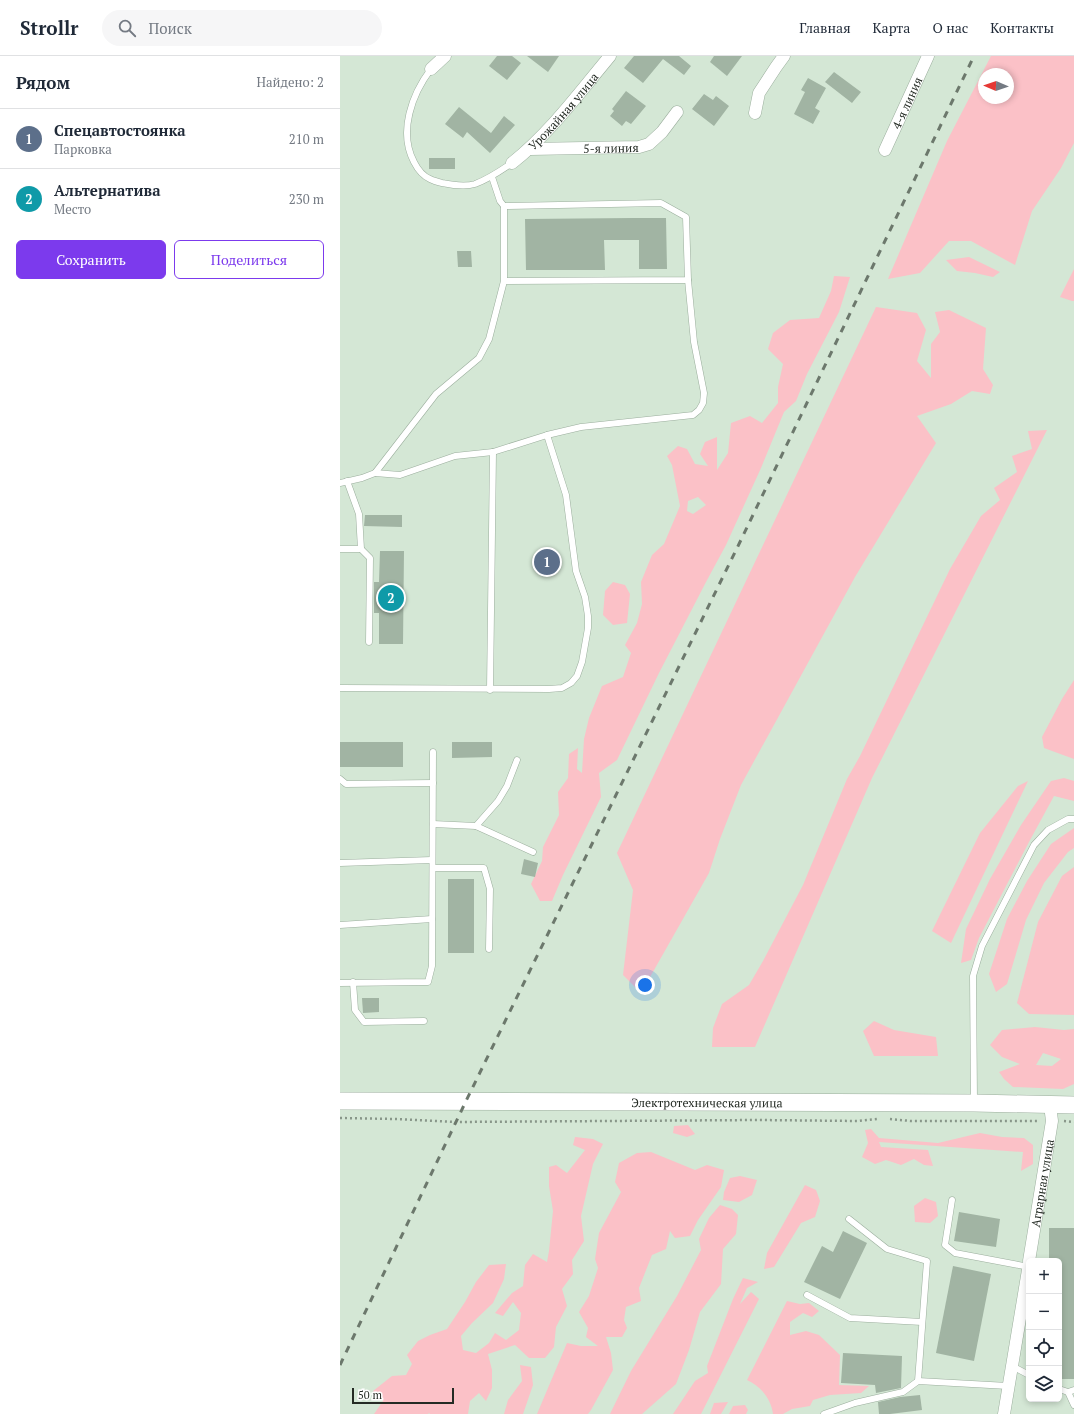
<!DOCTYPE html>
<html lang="ru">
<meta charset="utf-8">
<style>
body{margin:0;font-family:"PT Serif",serif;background:#f6f6f7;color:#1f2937}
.controls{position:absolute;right:12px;bottom:12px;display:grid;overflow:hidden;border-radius:6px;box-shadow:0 2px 6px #0003}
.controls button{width:36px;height:36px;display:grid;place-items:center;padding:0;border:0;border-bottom:1px solid #e0e1e3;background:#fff;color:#1f2937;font:20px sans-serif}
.compass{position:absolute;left:638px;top:12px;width:36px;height:36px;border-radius:50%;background:#fff;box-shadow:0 2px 6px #0003;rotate:272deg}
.scale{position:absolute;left:12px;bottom:10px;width:102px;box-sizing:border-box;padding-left:4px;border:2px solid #242b24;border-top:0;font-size:11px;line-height:14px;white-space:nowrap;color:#242b24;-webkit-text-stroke:3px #fff;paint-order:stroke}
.you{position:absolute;left:305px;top:929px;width:14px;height:14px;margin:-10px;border:3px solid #fff;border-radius:50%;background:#1a73e8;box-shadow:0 0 0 6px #1a73e833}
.badge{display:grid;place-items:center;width:26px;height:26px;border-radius:50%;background:#7c3aed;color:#fff;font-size:13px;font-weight:700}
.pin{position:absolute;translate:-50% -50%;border:2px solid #fff;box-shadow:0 1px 4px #0006}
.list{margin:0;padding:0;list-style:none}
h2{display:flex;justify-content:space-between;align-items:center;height:52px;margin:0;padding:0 16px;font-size:17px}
h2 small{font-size:13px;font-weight:400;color:#747a83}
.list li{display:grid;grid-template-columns:26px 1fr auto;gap:12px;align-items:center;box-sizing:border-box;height:60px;padding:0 16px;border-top:1px solid #e0e1e3}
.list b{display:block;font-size:15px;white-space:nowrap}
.list p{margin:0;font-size:13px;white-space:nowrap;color:#747a83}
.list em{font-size:13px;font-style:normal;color:#747a83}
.actions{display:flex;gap:8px;padding:12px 16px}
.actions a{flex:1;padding:9px 0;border:1px solid #7c3aed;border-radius:6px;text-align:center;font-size:14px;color:#7c3aed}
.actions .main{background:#7c3aed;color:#fff}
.icon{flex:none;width:22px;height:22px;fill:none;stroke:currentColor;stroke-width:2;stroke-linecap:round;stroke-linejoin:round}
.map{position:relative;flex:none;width:734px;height:1358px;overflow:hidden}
header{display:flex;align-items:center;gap:24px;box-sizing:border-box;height:56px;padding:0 20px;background:#fff;border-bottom:1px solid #e0e1e3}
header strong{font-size:19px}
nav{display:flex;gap:22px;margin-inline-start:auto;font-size:14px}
.search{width:280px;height:36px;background:#f6f6f7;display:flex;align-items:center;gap:10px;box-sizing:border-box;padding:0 14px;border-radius:22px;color:#747a83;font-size:15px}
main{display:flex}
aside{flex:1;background:#fff}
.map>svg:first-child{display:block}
.green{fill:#fbc1c7;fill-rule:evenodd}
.building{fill:#a1b4a3}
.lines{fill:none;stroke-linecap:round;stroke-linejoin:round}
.lane-casing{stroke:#9bae9d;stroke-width:7}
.street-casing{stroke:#9bae9d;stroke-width:13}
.secondary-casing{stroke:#9bae9d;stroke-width:18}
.path{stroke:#889689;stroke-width:2.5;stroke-dasharray:2 3;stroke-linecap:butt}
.lane{stroke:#fff;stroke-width:6}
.street{stroke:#fff;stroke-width:12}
.secondary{stroke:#fff;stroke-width:17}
.rail{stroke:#6c786c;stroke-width:3;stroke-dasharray:7 7;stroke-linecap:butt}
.labels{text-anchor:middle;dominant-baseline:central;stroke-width:4;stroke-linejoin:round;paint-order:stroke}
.street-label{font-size:12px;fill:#242b24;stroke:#fff}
</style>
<header>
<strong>Strollr</strong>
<div class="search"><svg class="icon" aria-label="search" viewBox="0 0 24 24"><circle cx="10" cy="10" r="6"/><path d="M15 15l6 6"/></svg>Поиск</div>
<nav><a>Главная</a><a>Карта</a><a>О нас</a><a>Контакты</a></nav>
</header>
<main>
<aside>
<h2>Рядом<small>Найдено: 2</small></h2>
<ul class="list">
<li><span class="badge" style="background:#5c6f8a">1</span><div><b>Спецавтостоянка</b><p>Парковка</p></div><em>210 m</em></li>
<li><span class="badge" style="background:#0f9aa8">2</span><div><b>Альтернатива</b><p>Место</p></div><em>230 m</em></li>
</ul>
<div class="actions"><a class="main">Сохранить</a><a>Поделиться</a></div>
</aside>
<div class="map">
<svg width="734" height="1358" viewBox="0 0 734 1358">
<rect width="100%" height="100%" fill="#d4e7d5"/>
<g class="green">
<path d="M651,0H734V87L721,112L692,155L675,209L631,185H609L580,217L548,223L607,85ZM644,18H668V42H644Z"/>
<path d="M629,201L660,216L653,221L635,217L617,215L606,204Z"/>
<path d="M734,213V245H732L720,241Z"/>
<path d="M494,220L510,221L499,256L467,318L456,345L444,356L421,412L386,489L366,526L319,617L277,704L259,717L261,741L223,819L212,845H200L191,828L202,805L203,791L219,759L218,736L228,722L229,698L238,692L237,713L242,717L244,683L249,662L262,630L283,621L291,597L285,589L297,567L302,548L301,526L312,499L324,488L340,450L332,409L327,400L338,390L347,393L355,408L368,410L360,398L365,386L377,381V414L388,397L391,367L410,360L422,367L438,347V331L443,308L428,293L433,277L450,264L479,262L491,235ZM358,441L366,449L353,458L347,455L348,445Z"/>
<path d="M536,251L577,257L586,274L577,305L591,322V288L600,276L595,256L609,254L646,272L643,313L653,329L650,338L632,335L611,348L577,360L596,387L515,521L401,729L380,783L369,817L301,937L283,919L293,834L277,797Z"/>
<path d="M707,374L532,722L415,991H372L373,972L382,948L409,929L423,905L463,829L507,723L520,700L610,513L641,460L660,444L654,432L677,416L672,400L692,393L688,375Z"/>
<path d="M273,526L285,529L290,538L287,567L273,569L263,559L265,535Z"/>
<path d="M734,624V703L704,692L702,681L722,643Z"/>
<path d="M724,722L734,725V745L714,740L689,786L639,882L631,904L621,907L626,873L650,823L681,769L711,725Z"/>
<path d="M688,725L611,887L592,875L640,777L678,730Z"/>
<path d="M734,772V792L728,796L704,827L686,864L667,928L656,936L649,918L667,863L687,825L711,788Z"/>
<path d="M734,811V959L689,958L677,947L698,866L722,820Z"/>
<path d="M534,965L554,974L596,981L598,1000H534L523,975Z"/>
<path d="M695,971L724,974L734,973V1028L723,1033L673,1031L664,1023L659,1016L680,1008L662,1001L650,989L662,974ZM703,997L721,1003L712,1010L696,1009Z"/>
<path d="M348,1069L355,1078L347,1081L333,1077L334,1070Z"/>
<path d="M531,1073L539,1082L598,1087L640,1077L662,1081L684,1082L693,1089V1108L681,1115L683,1096L539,1086L541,1091L588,1094L593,1110L584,1109L574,1103L561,1109L546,1104L535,1108L522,1101L528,1087L525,1074Z"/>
<path d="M235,1081L253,1083L263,1088L253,1108L241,1160L244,1185L232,1204L233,1218L222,1233L227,1250L216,1271L214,1291L205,1302H189L175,1289L148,1298L152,1314V1332L146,1345L139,1337L130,1345L128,1358H90L89,1357L88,1358H34L43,1345L33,1335L52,1320L66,1319L72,1308L67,1299L78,1285L90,1279L107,1273L125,1246L136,1226L149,1209L166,1208L164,1223L153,1247L132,1267L121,1280L123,1294L136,1297L149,1287L155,1277L166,1284L179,1274L181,1257L173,1246L163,1260L155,1257L172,1237L183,1230L185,1209L193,1198L207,1206L209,1195L213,1155L209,1130V1111L216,1109L227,1117L245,1094L233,1089Z"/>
<path d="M311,1096L355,1114L367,1109L384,1114L381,1131L358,1164L350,1180L335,1182L330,1175L326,1193L312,1199L299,1232L301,1245L286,1251L284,1264L287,1272L282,1281H266L271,1297L273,1314L251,1354L248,1358H197L227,1287L241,1290H258L246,1281L248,1272L239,1256L249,1240L258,1212L255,1203L259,1177L281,1136L275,1126L279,1107L297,1097Z"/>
<path d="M400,1120L417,1124L412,1139L399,1146L383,1144L384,1136L390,1122Z"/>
<path d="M465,1129L476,1134L480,1145L475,1161L461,1167L434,1211L424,1213L427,1197Z"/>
<path d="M585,1142L596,1146L598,1160L590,1167L575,1166L574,1150Z"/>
<path d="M380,1149L392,1153L398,1159L396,1178L383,1193L381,1228L360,1256L349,1294L336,1328L302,1358H270L291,1315L337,1240L361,1194L359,1183L369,1162Z"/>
<path d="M403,1222L418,1226L407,1232L400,1248L411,1236L419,1243L361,1358H333L355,1325L368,1317L367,1310L393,1243Z"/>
<path d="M447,1245L460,1248L469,1247L479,1255L472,1261L463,1257L450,1266V1279L466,1275L479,1279L500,1299L499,1329L529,1330L521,1337L490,1339L473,1344L470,1350L452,1353L443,1358H433C431,1342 420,1330 407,1324Z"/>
<path d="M180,1309L191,1311L193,1329L183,1358H164L168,1344L182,1325Z"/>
<path d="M388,1346L381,1358H370L374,1347Z"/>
<path d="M405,1349L408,1354L406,1358H389L393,1350Z"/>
</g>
<g class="building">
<path d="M157,0H172L181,7L167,24L149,10Z"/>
<path d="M187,0H219L208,16Z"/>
<path d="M294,0H339L351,10L344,19L323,3L303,27L284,12Z"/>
<path d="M374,0H402L387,20L370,6Z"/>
<path d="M494,16L521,36L512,47L485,26Z"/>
<path d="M468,22L486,32L475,52L480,55L473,68L454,58L465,36L461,34Z"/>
<path d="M286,35L306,50L291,68L286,65L282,70L270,60L274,55L272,53Z"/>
<path d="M364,38L373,44L376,40L389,50L374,70L352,53Z"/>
<path d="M119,51L151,77L164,60L175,69L150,97L127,76L123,82L105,68Z"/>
<rect x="89" y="102" width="26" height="11"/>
<path d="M293,162H326L327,213H299V184H264L265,214H186L185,163Z"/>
<path d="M117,195H131L132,211H118Z"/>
<path d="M25,459H62V471L24,470Z"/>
<path d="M40,495H64L63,588H39V557H34V526H39Z"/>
<rect x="0" y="686" width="63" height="25"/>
<path d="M112,686H152V701L112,702Z"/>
<path d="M184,803L198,807L195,821L181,818Z"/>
<rect x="108" y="823" width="26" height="74"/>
<path d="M22,942H39V956L23,957Z"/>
<path d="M619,1156L660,1163L656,1191L614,1185Z"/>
<path d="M709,1172H734V1323H719V1205H709Z"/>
<path d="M503,1175L527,1187L500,1243L464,1226L482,1190L493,1196Z"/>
<path d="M613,1210L651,1218L634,1305L596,1297Z"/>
<path d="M503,1297L562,1300L561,1332L536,1337L535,1329L501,1327Z"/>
<path d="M580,1339L582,1354L550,1358H539L538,1346L560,1341Z"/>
</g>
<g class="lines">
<g class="lane-casing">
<g id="lane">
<path d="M91,13C72,38 58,76 74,106C78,114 83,120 90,123C94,125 98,126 102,127C112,129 125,131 135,128C149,123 160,115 172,107"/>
<path d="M152,121L160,145L164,150"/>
<path d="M35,417L60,419L115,400L153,396L207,379L241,371L353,359L359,354L363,347L364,337L354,286L348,224"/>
<path d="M7,425L19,458L21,493"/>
<path d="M0,427L22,422L35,417L96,338L139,302L149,283L164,225L348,224L346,161L321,147L164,150V225"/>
<path d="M0,493H21L30,502L29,586"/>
<path d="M0,632L209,633L222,632L231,627L237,620L242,606L248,572V560L245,541L236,515L226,439L207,379"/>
<path d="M150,634L153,396"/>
<path d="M0,723L6,728L93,727"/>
<path d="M93,768L136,770L193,796"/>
<path d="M136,770L158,745L167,730L177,704"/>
<path d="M0,807L92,804"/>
<path d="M93,812H144L150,833L149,893"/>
<path d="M0,869L92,863"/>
<path d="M13,926L15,954L24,966L84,965"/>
<path d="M0,927L88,926L92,910L93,696"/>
<path d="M634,1045L633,920L642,890L694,789L708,774L728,763H734"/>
<path d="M612,1144L605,1189L615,1197L689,1211"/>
<path d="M509,1163L547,1193L587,1205L578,1325"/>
<path d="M467,1239L510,1262L582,1266"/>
<path d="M672,1310L689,1319"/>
<path d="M719,1333L728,1336L734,1334"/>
<path d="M728,1336L734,1349"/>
<path d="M484,1358L515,1347L563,1336L578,1325L668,1330"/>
</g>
</g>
<g class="street-casing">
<g id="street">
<path d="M91,13L105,0"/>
<path d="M415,57L419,37L436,11L444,0"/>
<path id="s1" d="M190,93L299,91L309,88L322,76L337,56"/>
<path id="s2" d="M545,94L588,0"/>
<path id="s3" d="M172,107C210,77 239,37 270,0"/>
<path id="s4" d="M689,1205L712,1065L710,1049"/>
<path d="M664,1358L689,1208"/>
</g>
</g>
<g class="secondary-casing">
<g id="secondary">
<path id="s5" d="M0,1045L634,1047L734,1049"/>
</g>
</g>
<g class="path">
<path d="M0,1062L56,1063L116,1066L418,1064L518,1065L537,1063"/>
<path d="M550,1063L571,1065H699"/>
<path d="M724,1065L734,1066"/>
</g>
<use href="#lane" class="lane"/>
<use href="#street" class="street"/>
<use href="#secondary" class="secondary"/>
<path class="rail" d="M0,1309L126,1045L399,488L634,0"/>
</g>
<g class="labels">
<g class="street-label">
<text stroke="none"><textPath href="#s2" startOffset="52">4-я линия</textPath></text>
<text stroke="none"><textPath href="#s3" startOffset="73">Урожайная улица</textPath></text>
<text stroke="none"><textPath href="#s1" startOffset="81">5-я линия</textPath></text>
<text stroke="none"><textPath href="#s5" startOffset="367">Электротехническая улица</textPath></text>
<text stroke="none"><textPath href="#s4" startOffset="79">Аграрная улица</textPath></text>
</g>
</g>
</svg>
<div class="controls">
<button>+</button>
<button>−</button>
<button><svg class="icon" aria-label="locate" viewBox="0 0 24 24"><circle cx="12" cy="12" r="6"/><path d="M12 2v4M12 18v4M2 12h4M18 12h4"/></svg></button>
<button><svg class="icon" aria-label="layers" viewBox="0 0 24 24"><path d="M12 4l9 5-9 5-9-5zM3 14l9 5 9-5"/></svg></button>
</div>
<svg class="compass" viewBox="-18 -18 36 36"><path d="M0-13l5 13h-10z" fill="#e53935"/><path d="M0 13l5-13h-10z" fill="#747a83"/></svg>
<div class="scale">50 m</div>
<div class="you"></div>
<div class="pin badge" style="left:207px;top:506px;background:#5c6f8a">1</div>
<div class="pin badge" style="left:51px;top:542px;background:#0f9aa8">2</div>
</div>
</main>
